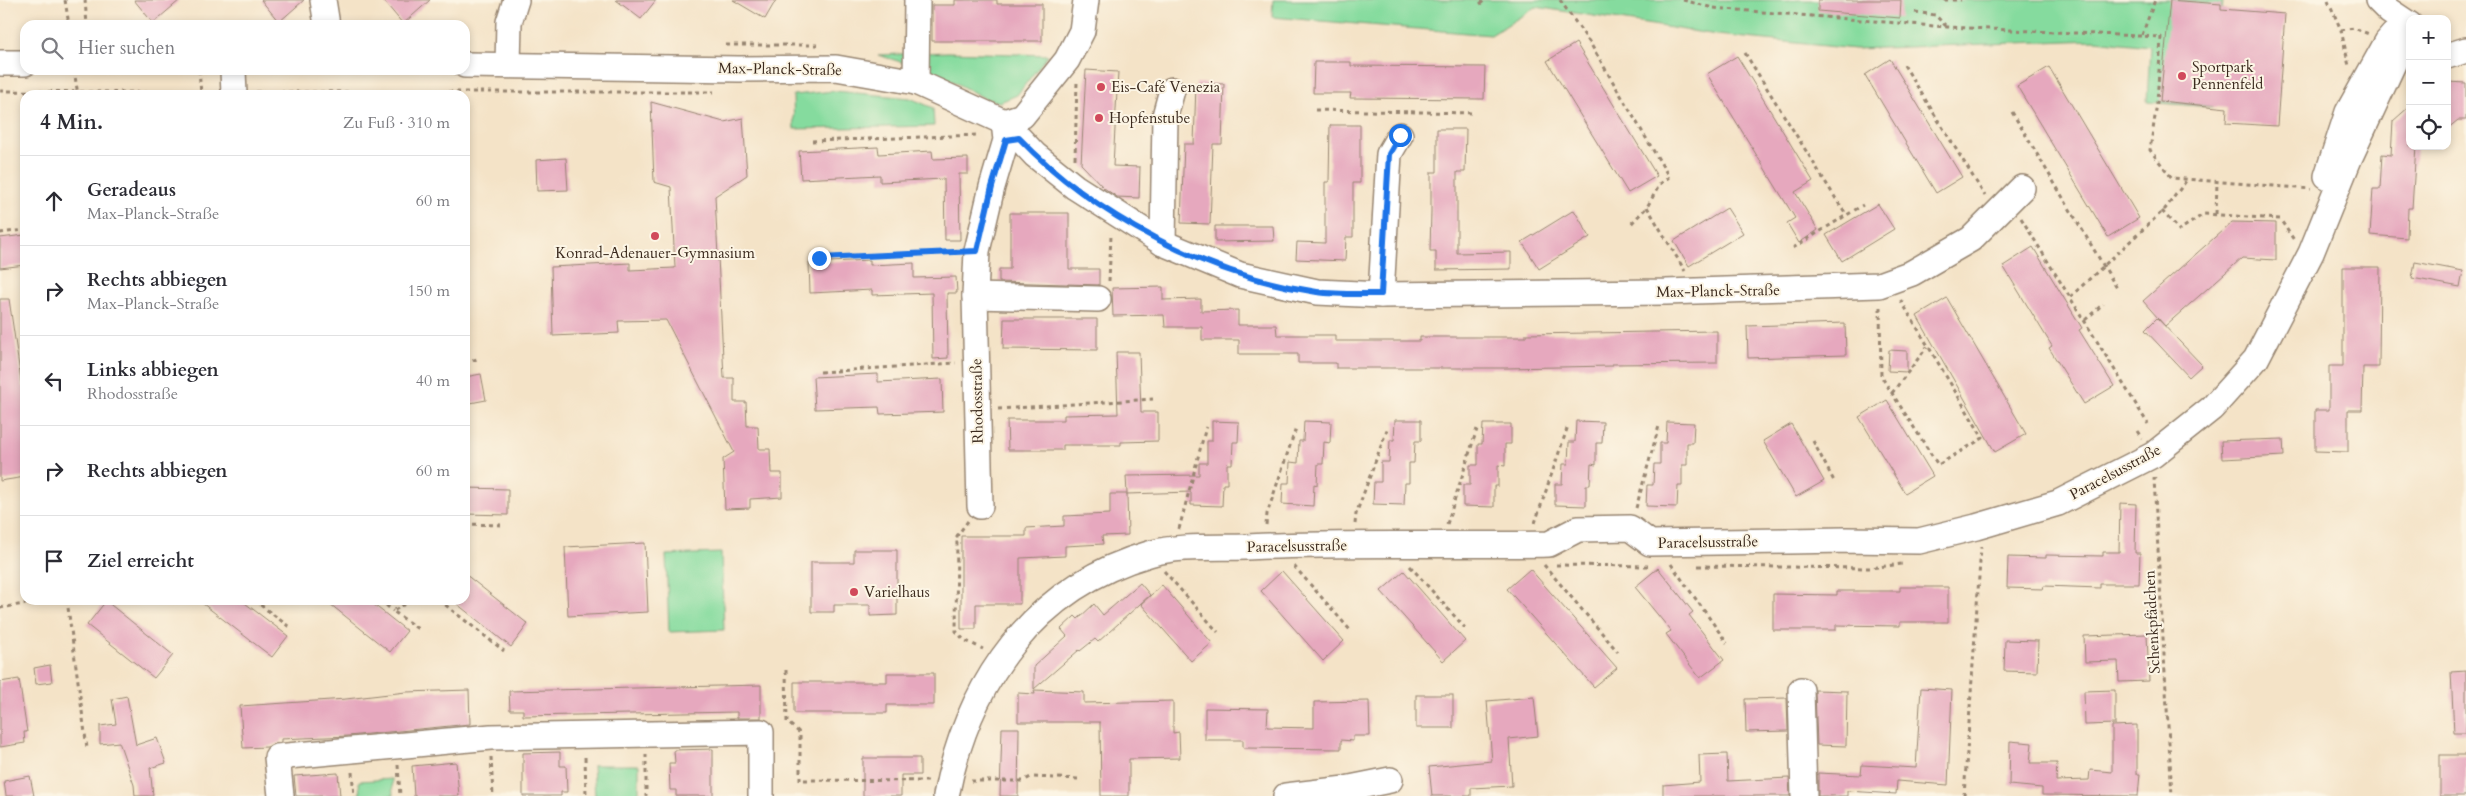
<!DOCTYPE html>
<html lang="de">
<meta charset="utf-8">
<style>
body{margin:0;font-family:Cardo,serif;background:#f2f2f3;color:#2b2b33}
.controls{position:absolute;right:15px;top:15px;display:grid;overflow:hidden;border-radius:10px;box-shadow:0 2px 8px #0003}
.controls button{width:45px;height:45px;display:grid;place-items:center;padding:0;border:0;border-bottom:1px solid #e1e1e2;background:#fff;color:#2b2b33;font:25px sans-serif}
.stop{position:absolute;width:15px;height:15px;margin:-11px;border:4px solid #1a73e8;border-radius:50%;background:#fff}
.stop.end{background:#1a73e8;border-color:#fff;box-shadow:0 1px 5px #0008}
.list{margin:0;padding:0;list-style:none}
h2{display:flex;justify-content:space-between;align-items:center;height:65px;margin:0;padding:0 20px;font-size:21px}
h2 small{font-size:16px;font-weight:400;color:#7c7c81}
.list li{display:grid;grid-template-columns:32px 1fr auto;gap:15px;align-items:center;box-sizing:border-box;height:90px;padding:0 20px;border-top:1px solid #e1e1e2}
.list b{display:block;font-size:19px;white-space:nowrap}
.list p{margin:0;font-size:16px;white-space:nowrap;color:#7c7c81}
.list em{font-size:16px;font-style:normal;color:#7c7c81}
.icon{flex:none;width:28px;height:28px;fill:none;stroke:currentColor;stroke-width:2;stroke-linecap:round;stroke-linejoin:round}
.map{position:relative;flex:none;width:2466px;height:796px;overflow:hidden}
.search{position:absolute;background:#fff;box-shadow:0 2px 8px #0003;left:20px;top:20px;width:450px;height:55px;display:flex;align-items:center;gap:12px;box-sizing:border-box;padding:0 18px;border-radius:15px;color:#7c7c81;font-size:19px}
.panel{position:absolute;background:#fff;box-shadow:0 2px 8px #0003;left:20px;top:90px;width:450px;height:515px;border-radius:15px}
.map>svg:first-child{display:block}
.green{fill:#85db9e;stroke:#60825e}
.building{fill:#e6a8be}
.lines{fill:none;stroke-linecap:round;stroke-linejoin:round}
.minor-casing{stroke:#988672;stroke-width:28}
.path{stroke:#988672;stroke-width:3;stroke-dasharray:4 4;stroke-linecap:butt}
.minor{stroke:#fff;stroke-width:25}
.route{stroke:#1a73e8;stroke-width:6}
.poi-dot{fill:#d1495b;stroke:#fcf5e5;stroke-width:2}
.labels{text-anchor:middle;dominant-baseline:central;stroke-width:4;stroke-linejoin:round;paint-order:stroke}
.poi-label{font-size:15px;fill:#3b2a1e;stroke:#fcf5e5;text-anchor:start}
.street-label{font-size:15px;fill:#3b2a1e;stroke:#fcf5e5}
</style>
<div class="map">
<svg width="2466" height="796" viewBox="0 0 2466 796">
<rect width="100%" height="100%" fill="#fcf5e5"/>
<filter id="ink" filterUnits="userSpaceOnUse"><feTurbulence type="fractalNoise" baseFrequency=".02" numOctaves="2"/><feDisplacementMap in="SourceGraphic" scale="10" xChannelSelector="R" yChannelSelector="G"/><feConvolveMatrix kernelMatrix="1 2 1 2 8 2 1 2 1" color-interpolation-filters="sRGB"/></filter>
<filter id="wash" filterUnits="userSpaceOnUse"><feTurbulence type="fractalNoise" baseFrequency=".0096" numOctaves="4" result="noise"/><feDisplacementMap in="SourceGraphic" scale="20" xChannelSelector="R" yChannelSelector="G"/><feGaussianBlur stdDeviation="1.12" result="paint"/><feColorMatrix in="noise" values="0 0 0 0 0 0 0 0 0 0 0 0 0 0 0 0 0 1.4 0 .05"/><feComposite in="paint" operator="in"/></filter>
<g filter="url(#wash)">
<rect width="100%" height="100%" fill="#f4e3c7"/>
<g class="green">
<path d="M1273,0H2223L2213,107L2147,102L2150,46L2095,40L1855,49L1717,35L1536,7L1491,35L1272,17Z"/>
<path d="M948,52L1048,55L1017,95L1000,102L986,99L937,73L878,55Z"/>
<path d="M835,91L910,98L933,108L934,126L794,129L793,95Z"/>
<path d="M721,553L724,630L669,632L666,555Z"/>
<path d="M593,765H639V796H595Z"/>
<path d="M392,779L393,796H360L359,781Z"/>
</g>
<g id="blocks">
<g class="building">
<path d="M134,0H180L153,23Z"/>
<path d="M261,0H304L279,22Z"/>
<path d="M383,0H430L403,24Z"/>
<path d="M616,0H656L641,19Z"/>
<path d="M733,0H776L765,19Z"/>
<path d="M955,0H997V4H1042V41H932V5H955Z"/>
<path d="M1818,0H1901L1900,18L1818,11Z"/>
<path d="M2170,0L2221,4V9L2285,14L2277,126L2226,123L2227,108L2160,101Z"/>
<path d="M1576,43L1657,176L1628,193L1547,61Z"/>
<path d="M1737,56L1813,181L1795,192L1818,230L1799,243L1787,223L1795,218L1707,74Z"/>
<path d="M1890,59L1962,177L1936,193L1865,75Z"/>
<path d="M1314,62H1351V66L1485,67L1484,99L1350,98L1351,93H1313Z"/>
<path d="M2049,67L2139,218L2108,237L2017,86Z"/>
<path d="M1086,70L1118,72L1113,166L1140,167L1139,198L1117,197L1104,188L1081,164Z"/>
<path d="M2447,82L2466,83V120H2458L2447,129Z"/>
<path d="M1196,83L1224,84L1222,144H1213L1210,224L1181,223L1184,144H1194Z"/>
<path d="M651,102L724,122L743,118L747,175L715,196L724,378H734V402H746L747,426H758L759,449H770L771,473H782V497L750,499V508L725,509L723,459L734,452L666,320L618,321L619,333L553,336L551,267L630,263V270L675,268L671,187L654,182Z"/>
<path d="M2410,106V146H2416L2412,208H2408L2407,238L2370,235L2373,189H2380L2382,154L2391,155L2393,121Z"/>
<path d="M1330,125H1360V183H1353V237H1346L1345,261L1296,259L1297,242L1325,243V182H1329Z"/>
<path d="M1437,129H1466L1465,172H1457V253L1511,252V269L1436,270V251H1430L1431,211V172H1437Z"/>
<path d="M878,147L879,154L932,151L933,159L968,158V174H959L960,240H945L944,179L880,182V175L801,179L799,151Z"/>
<path d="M566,158L568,190L537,191L536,160Z"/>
<path d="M1878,204L1894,229L1842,261L1826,235Z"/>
<path d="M1727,208L1743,233L1689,266L1674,241Z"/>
<path d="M1574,210L1590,237L1539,269L1522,242Z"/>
<path d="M1010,213H1069V269H1099V285L999,282V269H1010Z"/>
<path d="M2232,222L2276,223V260L2242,258L2165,326L2143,301Z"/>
<path d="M1215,226H1273L1274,241L1215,242Z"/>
<path d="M25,235V265L0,268V238Z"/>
<path d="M2033,247L2082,328L2079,330L2114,386L2084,404L2049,348L2052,346L2003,266Z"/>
<path d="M870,260V265L914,263V278L956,277L957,293H947L948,358L933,359L932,293L872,295V290L810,293L809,263Z"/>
<path d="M2415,262L2463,271L2460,287L2412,278Z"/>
<path d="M2343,267H2380L2379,367H2363L2362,410H2348V452L2315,451V410H2329V366H2343Z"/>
<path d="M1163,287V300L1201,299V311L1238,310V325H1276L1277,335H1335V341H1420V337H1526V334L1717,331V363L1612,364V366L1506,368H1336V363H1298V354H1239V340H1202V327H1165L1164,315L1113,316L1112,288Z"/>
<path d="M1947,298L2026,434L1995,452L1917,316Z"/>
<path d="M0,299H9L22,387H25V477L0,481Z"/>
<path d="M2157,318L2202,365L2189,377L2145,330Z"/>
<path d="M1004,319H1097V350L1003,349Z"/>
<path d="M1845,323L1846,355L1748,358L1747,326Z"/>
<path d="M1889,350L1907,351V372L1888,371Z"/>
<path d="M1116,352H1139L1141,412H1158V441L1121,442V445H1063V450H1008L1007,420H1064V415L1118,414Z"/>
<path d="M481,374L486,400L465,404V377Z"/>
<path d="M878,374V382L942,379L943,412L880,414L879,407L815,409L813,377Z"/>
<path d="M1887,400L1933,476L1905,493L1859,417Z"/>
<path d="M1395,420H1421V441H1415L1414,463H1409V483H1405L1404,505L1373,504L1374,482H1381V462H1389L1390,440H1394Z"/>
<path d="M1212,421L1239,422L1238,442H1233L1232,464H1227V484H1223L1222,506L1191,505V492L1127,494L1126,476L1199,475V463H1207V441H1212Z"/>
<path d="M1304,421L1331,422L1330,443L1324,442L1323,464H1318L1317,485L1314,484L1313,506L1282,504L1283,483H1289L1290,462L1298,463L1299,441H1303Z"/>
<path d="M1576,421L1603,422L1602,443H1596V465L1591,464L1590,485H1586V506L1555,505V484H1562L1563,464H1568L1569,442H1575Z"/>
<path d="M1667,422L1694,423L1693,443H1687V465H1682V486H1678L1677,507L1646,506L1647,485H1653L1654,464H1660V443H1666Z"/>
<path d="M1483,424H1511V444H1505V466L1498,465V486H1494V507L1463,506V485H1470V465H1478V444H1482Z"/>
<path d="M1791,424L1824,481L1796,497L1763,441Z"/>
<path d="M2283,439L2284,456L2222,459L2221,441Z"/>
<path d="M465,488L508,489V515L465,514Z"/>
<path d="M1110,494H1127L1128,535L1102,536L1103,544L1065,546V556L1020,558V604H976V629H961V536H1026V528L1064,526V516L1110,514Z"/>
<path d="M2120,503L2136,504L2135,553H2140L2139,584H2100V588L2044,586L2043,589L2007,588L2008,557L2046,558V555L2103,556V552H2119Z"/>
<path d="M645,543L648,612L568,616L565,547Z"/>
<path d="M854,550H897V615L870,616V605H834V612H811V562H854Z"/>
<path d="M1658,568L1693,612L1689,615L1724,660L1700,678L1666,634L1671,631L1635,587Z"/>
<path d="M1530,569L1617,668L1594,687L1507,589Z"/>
<path d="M1282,571L1344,641L1323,661L1261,591Z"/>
<path d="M1404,571L1465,641L1443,661L1381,591Z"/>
<path d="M465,574L528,624L511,647L452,600H465Z"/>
<path d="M1140,583L1150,595L1098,642L1095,639L1080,651L1079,650L1034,689V666L1067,636L1061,629L1075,616L1078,619L1094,604L1103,615Z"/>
<path d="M1162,585L1212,643L1191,661L1141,604Z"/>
<path d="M1900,587H1948V622H1900V626L1836,625V630H1773V594L1837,595V591H1900Z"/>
<path d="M198,600H241L288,636L272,657Z"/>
<path d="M325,600H368L407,631L390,652Z"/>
<path d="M106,601L173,655L154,678L87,625Z"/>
<path d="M2147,634L2149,681L2119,682L2118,661L2085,662L2084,636Z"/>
<path d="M2005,640L2038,641L2037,672L2004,671Z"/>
<path d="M50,665L52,682L36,684L34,668Z"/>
<path d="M2466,671V733H2454L2451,672Z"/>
<path d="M887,673H934V705H887V713H794V682H887Z"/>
<path d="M19,679L27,732H24L25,743L0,747V682Z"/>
<path d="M761,685V718H737V712L523,716V710H510L509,691Z"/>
<path d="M1921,688L1952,690L1948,785L1897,781L1896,794L1847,791V796H1818V773L1861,775L1862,765L1916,768Z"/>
<path d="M469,690L470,724L348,736L281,739V742L267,747L243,748L240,706L346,699L406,692Z"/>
<path d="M1034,690L1084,692V703L1173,701V733L1179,732L1180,758L1129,759V796H1101L1100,722H1018V693L1035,694Z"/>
<path d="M1815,690L1847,691L1846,746L1817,745Z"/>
<path d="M2115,690V724L2085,725L2084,691Z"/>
<rect x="1416" y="695" width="37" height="33"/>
<path d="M127,696L136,745L157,738L166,763L150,768L153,796H135L134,785L119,742L100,744V726L116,724L112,699Z"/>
<path d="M1534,697L1538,736L1509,739L1512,786L1471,788V796H1432L1429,767L1492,761L1487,701Z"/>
<path d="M1787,698L1788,731L1746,732L1745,699Z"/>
<path d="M1369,701L1370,736H1353V741L1341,740V749L1243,748V740H1205V708L1268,709L1267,727L1314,728V702Z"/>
<path d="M2137,725V774H2140L2138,796L2042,795V788L2009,785L2010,741L2032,743L2030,763H2057L2056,781L2089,780L2090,770L2112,772V726Z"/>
<path d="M1002,728H1019L1018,796H1000Z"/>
<path d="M713,749V796H676V790H670L669,763H675L674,750Z"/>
<path d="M560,752V766H566L567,792H561V796H523V753Z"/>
<path d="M1727,754L1728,781L1789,778L1790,796H1663V785L1700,782L1699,755Z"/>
<rect x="2440" y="755" width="26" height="41"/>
<path d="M863,758H920V775H901V796H863Z"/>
<path d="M456,762L459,796H414L412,766Z"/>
<path d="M338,773L340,796H296L294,776Z"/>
<path d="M30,776L34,796H6L4,781Z"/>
</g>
</g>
</g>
<g filter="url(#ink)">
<use href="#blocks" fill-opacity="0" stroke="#988672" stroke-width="1"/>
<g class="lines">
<g class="minor-casing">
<g id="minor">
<path d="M323,0L327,25"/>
<path d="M2378,0L2389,11L2410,25"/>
<path d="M2447,56L2466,50"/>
<path d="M0,63H25"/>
<path d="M465,65L739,69L836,68L916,82L1004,122L1035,155L1075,187L1163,243L1240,275L1317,292L1381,295L1666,292L1879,285L1912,273L1971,239L2022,188"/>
<path d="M508,65L509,22L516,0"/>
<path d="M233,70L234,95"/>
<path d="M916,82L917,0"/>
<path d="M1004,122L1022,116L1067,60L1082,31L1086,0"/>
<path d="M2327,176L2348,112L2387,42L2393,35"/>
<path d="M1163,243L1165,116L1172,90"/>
<path d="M1381,295L1389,154L1400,135"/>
<path d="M975,296L1098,299"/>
<path d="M980,506L975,296L977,251L992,187L1006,140L1004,122"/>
<path d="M1801,690L1804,796"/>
<path d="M281,796L277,757L491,737L761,732V796"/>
<path d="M946,796C968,682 1034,587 1149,554C1179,545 1215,548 1247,547C1348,542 1449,546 1549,544L1578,529L1630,528L1650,543L1846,540L1919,541L1976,527L2058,503L2153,455L2212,408L2256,359L2311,253L2349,159L2400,49L2406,23"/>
<path d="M1286,796L1345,789L1390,780"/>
</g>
</g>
<g class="path">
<path d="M65,0L69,25"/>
<path d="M85,0L87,25"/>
<path d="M1560,0L1590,43L1669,177L1660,184L1647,207L1629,226"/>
<path d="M1683,0L1713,8L1947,27L2161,37L2157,103L2150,150L2172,178L2311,189"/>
<path d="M1944,0H1961"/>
<path d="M2328,0L2341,30L2349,66"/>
<path d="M1480,4L1485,0"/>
<path d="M1915,12L1935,15L1946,26"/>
<path d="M2341,30L2354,28L2369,34"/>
<path d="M2142,35L2155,0"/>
<path d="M726,45H817"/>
<path d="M1745,53L1846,215"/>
<path d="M1904,65L1985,196"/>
<path d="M74,70L78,95"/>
<path d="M199,70L201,94"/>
<path d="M0,91L214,93"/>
<path d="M256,92H714"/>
<path d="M1315,110L1474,113"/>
<path d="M2012,112L2118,290"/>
<path d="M812,141L979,135"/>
<path d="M1075,159L1077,81"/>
<path d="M1647,207L1685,271"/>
<path d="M2162,211L2180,231"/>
<path d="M2216,214L2217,182"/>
<path d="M2021,218L2148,424"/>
<path d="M2184,227L2204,214L2280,219L2294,240"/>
<path d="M0,233L25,230"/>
<path d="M1793,248L1863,205"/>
<path d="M819,258L957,252"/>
<path d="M1109,281L1111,235"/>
<path d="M2070,297L2165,209L2186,181"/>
<path d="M1880,307L1881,376L1938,465L1983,438L1900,299"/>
<path d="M2085,320L2103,304"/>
<path d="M465,363L477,359"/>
<path d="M820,372L956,363"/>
<path d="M1892,393L1927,347"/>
<path d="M998,409L1153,399"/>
<path d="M2137,431L2142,438"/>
<path d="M1813,441L1834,481"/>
<path d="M2156,478L2154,479L2172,796"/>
<path d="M1636,508L1659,426"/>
<path d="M968,521L957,536L956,631L964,640L983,649"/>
<path d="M1535,523L1568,426"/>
<path d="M465,524L502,525"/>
<path d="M1355,524L1356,514L1388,427"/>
<path d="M1447,524L1477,429"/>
<path d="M1266,525L1267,514L1296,428"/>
<path d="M1179,529L1206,427"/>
<path d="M1671,564L1727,643"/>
<path d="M1544,565L1618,652"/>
<path d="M1556,565L1649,566"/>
<path d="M1294,566L1351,631"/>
<path d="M1410,566L1465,628"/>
<path d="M1698,566L1870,568L1902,564"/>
<path d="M1164,571L1218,632"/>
<path d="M67,600L87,748"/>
<path d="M254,600L292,629"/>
<path d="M380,600L393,611"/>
<path d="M412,600L393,611L418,629"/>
<path d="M439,600L504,651"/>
<path d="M0,608L48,600"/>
<path d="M786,670L787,722L800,733V780L928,781"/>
<path d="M646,754V796"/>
<path d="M491,757L493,796"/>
<path d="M585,757L586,796"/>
<path d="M398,765L400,796"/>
<path d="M352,772L354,796"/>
<path d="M971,781H1023L1031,777L1081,779"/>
<path d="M1964,796L1981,547"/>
</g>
<use href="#minor" class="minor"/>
</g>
</g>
<g class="lines" filter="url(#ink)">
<path class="route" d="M819,258L977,251L992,187L1006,140L1019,138C1094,216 1210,277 1317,292C1338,295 1360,294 1381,294L1389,154L1400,135"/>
</g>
<g class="poi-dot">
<circle cx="2182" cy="76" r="5"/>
<circle cx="1101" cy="87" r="5"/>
<circle cx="1099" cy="118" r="5"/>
<circle cx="655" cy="236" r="5"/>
<circle cx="854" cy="592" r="5"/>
</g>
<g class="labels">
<g class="poi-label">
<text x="2192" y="67">Sportpark<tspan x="2192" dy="17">Pennenfeld</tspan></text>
<text x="1111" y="87">Eis-Café Venezia</text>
<text x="1109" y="118">Hopfenstube</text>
<text x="655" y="253" text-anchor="middle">Konrad-Adenauer-Gymnasium</text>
<text x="864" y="592">Varielhaus</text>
</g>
<g class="street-label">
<text transform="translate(780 69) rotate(1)">Max-Planck-Straße</text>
<text transform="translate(1718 291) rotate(-1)">Max-Planck-Straße</text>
<text transform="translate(977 401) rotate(-91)">Rhodosstraße</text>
<text transform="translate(2115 472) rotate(-28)">Paracelsusstraße</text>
<text transform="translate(1708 542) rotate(-1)">Paracelsusstraße</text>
<text transform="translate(1297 546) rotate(-1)">Paracelsusstraße</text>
<text transform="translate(2152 622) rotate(-93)">Schenkpfädchen</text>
</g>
</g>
</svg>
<div class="controls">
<button>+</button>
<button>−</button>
<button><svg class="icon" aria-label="locate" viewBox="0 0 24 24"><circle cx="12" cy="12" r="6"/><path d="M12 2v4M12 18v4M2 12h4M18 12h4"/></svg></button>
</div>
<div class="stop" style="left:1400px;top:135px"></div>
<div class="stop end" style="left:819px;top:258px"></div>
<div class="search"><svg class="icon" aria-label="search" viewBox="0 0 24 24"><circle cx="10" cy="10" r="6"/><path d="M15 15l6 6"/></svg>Hier suchen</div>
<section class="panel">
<h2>4 Min.<small>Zu Fuß · 310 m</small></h2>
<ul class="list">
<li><svg class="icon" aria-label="ahead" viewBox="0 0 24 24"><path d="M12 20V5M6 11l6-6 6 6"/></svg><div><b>Geradeaus</b><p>Max-Planck-Straße</p></div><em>60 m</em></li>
<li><svg class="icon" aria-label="right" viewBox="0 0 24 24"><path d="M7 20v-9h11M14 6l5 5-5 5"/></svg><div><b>Rechts abbiegen</b><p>Max-Planck-Straße</p></div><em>150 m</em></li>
<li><svg class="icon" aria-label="left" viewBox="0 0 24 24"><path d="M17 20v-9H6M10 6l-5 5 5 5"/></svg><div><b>Links abbiegen</b><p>Rhodosstraße</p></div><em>40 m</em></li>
<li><svg class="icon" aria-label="right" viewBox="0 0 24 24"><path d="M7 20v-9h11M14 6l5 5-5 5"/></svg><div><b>Rechts abbiegen</b></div><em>60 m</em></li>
<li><svg class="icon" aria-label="arrive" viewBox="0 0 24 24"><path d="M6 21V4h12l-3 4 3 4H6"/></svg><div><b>Ziel erreicht</b></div></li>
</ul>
</section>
</div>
